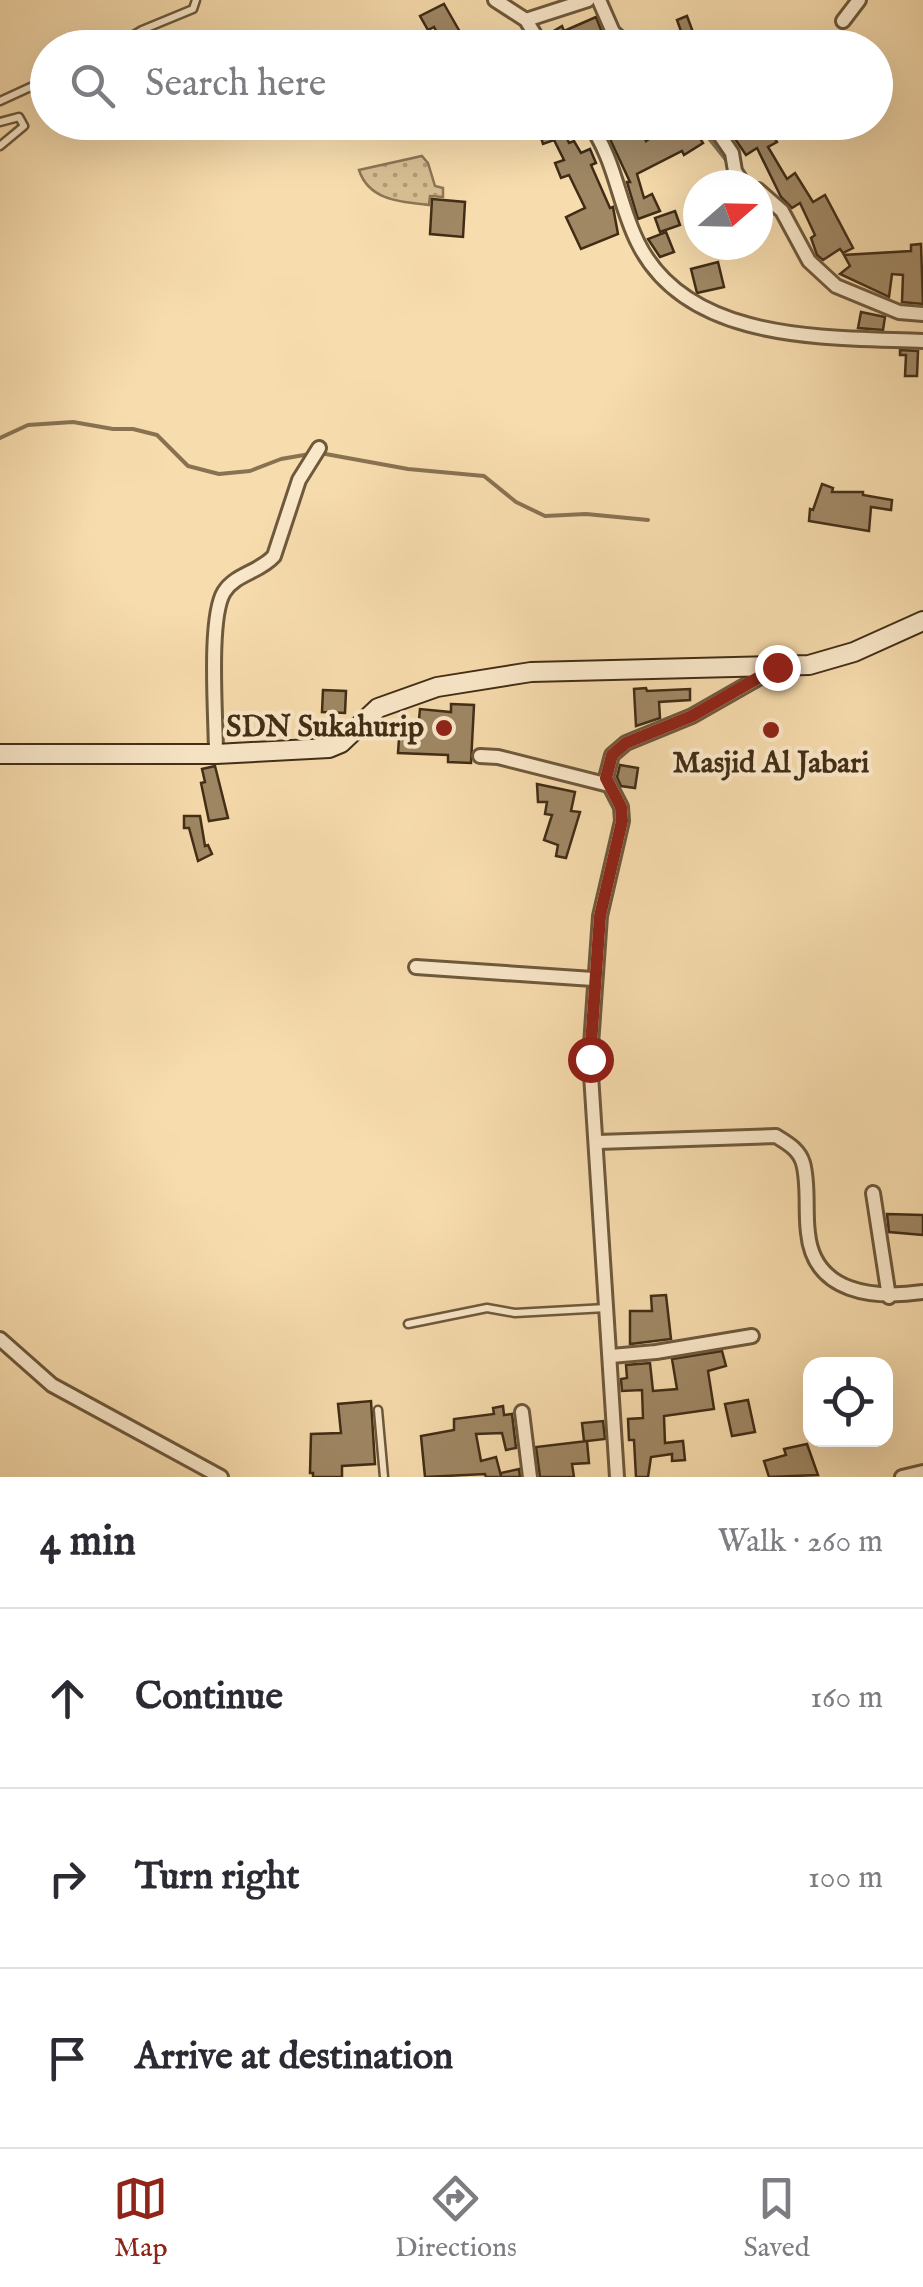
<!DOCTYPE html>
<meta charset="utf-8">
<style>
body{margin:0;font-family:"IM FELL English",serif;background:#f2f2f3;color:#2b2b33}
.controls{position:absolute;right:30px;bottom:30px;display:grid;overflow:hidden;border-radius:20px;box-shadow:0 10px 40px #0002}
.controls button{width:90px;height:90px;display:grid;place-items:center;padding:0;border:0;border-bottom:2px solid #e1e1e2;background:#fff;color:#2b2b33;font:50px sans-serif}
.compass{position:absolute;left:683px;top:170px;width:90px;height:90px;border-radius:50%;background:#fff;box-shadow:0 10px 40px #0002;rotate:70deg}
.stop{position:absolute;width:30px;height:30px;margin:-22px;border:8px solid #8f2418;border-radius:50%;background:#fff}
.stop.end{background:#8f2418;border-color:#fff;box-shadow:0 2px 10px #0008}
.list{margin:0;padding:0;list-style:none}
h2{display:flex;justify-content:space-between;align-items:center;height:130px;margin:0;padding:0 40px;font-size:42px}
h2 small{font-size:32px;font-weight:400;color:#7c7c81}
.list li{display:grid;grid-template-columns:65px 1fr auto;gap:30px;align-items:center;box-sizing:border-box;height:180px;padding:0 40px;border-top:2px solid #e1e1e2}
.list b{display:block;font-size:38px;white-space:nowrap}
.list em{font-size:32px;font-style:normal;color:#7c7c81}
.icon{flex:none;width:55px;height:55px;fill:none;stroke:currentColor;stroke-width:2;stroke-linecap:round;stroke-linejoin:round}
.map{position:relative;flex:none;width:923px;height:1477px;overflow:hidden}
.search{position:absolute;background:#fff;box-shadow:0 10px 40px #0002;left:30px;right:30px;top:30px;height:110px;display:flex;align-items:center;gap:25px;box-sizing:border-box;padding:0 35px;border-radius:55px;color:#7c7c81;font-size:38px}
.sheet{height:670px;background:#fff}
nav{display:flex;justify-content:space-around;align-items:center;box-sizing:border-box;height:140px;border-top:2px solid #e1e1e2;background:#fff;font-size:28px;color:#7c7c81}
nav a{display:grid;justify-items:center;gap:5px}
nav .on{color:#8f2418}
.map>svg:first-child{display:block}
.park{fill:url(#park-dots);stroke:#8c7654;stroke-width:2.5}
.lines{fill:none;stroke-linecap:round;stroke-linejoin:round}
.stream{stroke:#897252;stroke-width:4}
.building{fill:#a08865;stroke:#412d16;stroke-width:2.5}
.lane-casing{stroke:#6e593c;stroke-width:11}
.street-casing{stroke:#6e593c;stroke-width:18}
.secondary-casing{stroke:#412d16;stroke-width:22}
.lane{stroke:#fae8ca;stroke-width:6}
.street{stroke:#fae8ca;stroke-width:12}
.secondary{stroke:#fae8ca;stroke-width:18}
.route{stroke:#8f2418;stroke-width:12}
.poi-dot{fill:#8f2418;stroke:#fae8ca;stroke-width:4}
.labels{text-anchor:middle;dominant-baseline:central;stroke-width:8;stroke-linejoin:round;paint-order:stroke}
.poi-label{font-size:30px;font-weight:bold;fill:#412d16;stroke:#fae8ca;text-anchor:end}
</style>
<div class="map">
<svg width="923" height="1477" viewBox="0 0 923 1477">
<defs>
<pattern id="park-dots" width="8" height="8" patternUnits="userSpaceOnUse" patternTransform="scale(2.5)"><rect width="8" height="8" fill="#d8be93"/><path d="M2 2h.1M6 6h.1" fill="none" stroke="#b19b77" stroke-width="1.8" stroke-linecap="round"/></pattern>
</defs>
<rect width="100%" height="100%" fill="#f7dcad"/>
<filter id="stains"><feTurbulence type="fractalNoise" baseFrequency=".002" numOctaves="4"/><feColorMatrix values="0 0 0 0 .2 0 0 0 0 .09 0 0 0 0 .02 0 0 0 .5 -.17"/></filter>
<radialGradient id="worn" r=".72"><stop offset=".6" stop-color="#630" stop-opacity="0"/><stop offset="1" stop-color="#630" stop-opacity=".3"/></radialGradient>
<path class="park" d="M422,156L428,163L435,186L443,188V197L430,196L429,205C402,202 369,201 359,170Z"/>
<g class="lines">
<g class="stream">
<path d="M696,122L727,161"/>
<path d="M0,438L28,425L73,422L113,429H133L157,435L188,466L219,474L250,471L281,459L310,454"/>
<path d="M320,453L408,469L484,476L516,502L545,516L586,514L648,520"/>
</g>
</g>
<g class="building">
<path d="M444,4L460,32L442,42L434,27L428,30L420,16Z"/>
<path d="M687,16L694,35L701,48H687L677,20Z"/>
<path d="M596,17L608,48H561L552,32L562,26L564,31Z"/>
<path d="M514,35L518,48H451V40L482,37L483,44Z"/>
<path d="M536,122H545L554,140L565,134L569,143L574,141L581,153L590,149L596,163L591,165L610,208L613,207L618,234L581,249L566,217L585,208L569,175L561,178L555,163L564,160L554,140L543,144Z"/>
<path d="M602,122H639L646,141L674,122H682L692,136L697,133L703,143L684,155L682,151L637,174L644,198L652,194L660,211L638,219L627,182H630Z"/>
<path d="M730,122H765L777,142L768,147L787,179L795,173L813,202L825,195L853,248L843,253L840,249L823,260L817,255L811,238L815,235L800,203L792,208L781,197L757,148L746,155L733,136L737,134Z"/>
<path d="M432,199L465,202L463,237L430,234Z"/>
<path d="M675,211L680,225L660,232L655,218Z"/>
<path d="M666,232L674,252L660,257L648,239Z"/>
<path d="M921,244L923,304L902,302L903,275L892,274L889,297L840,274L850,266L844,255L911,251V245Z"/>
<path d="M718,262L724,287L697,293L691,269Z"/>
<path d="M861,312L885,317L883,330L858,328Z"/>
<path d="M900,350L918,351L917,376H905L906,355H900Z"/>
<path d="M822,484L833,488L832,492H863V495L892,500L891,510L871,507L869,531L809,521L810,509L813,510Z"/>
<path d="M646,688L647,691L690,689V700L659,702L660,718L636,726L634,689Z"/>
<path d="M323,690L346,691L345,713L322,712Z"/>
<path d="M451,704L474,705L471,763L448,762V755L398,753L399,739L417,740L420,709L451,712Z"/>
<path d="M620,765L638,768L635,788L621,786L617,777Z"/>
<path d="M215,766L228,818L209,821L201,783L205,782L202,769Z"/>
<path d="M537,784L575,792L571,811L580,812L566,858L556,856L558,845L544,840L552,815L545,814L547,802H538Z"/>
<path d="M184,816H200L205,846L208,845L212,854L198,861L189,828H184Z"/>
<path d="M887,1214L923,1215V1235L889,1232Z"/>
<path d="M666,1295L671,1339L630,1344V1311H652L651,1296Z"/>
<path d="M722,1351L726,1366L708,1371L714,1409L664,1416L665,1443L683,1441L685,1460L672,1461V1454L651,1457L648,1477H636L634,1440H629L628,1419L643,1418L642,1390L622,1391L621,1379L627,1378L626,1365L650,1363L653,1391L677,1389L672,1359Z"/>
<path d="M748,1400L755,1432L732,1436L725,1404Z"/>
<path d="M371,1401L375,1464L342,1466V1477H313V1473H310L311,1434L341,1433L338,1404Z"/>
<path d="M503,1406L504,1415L512,1414L516,1448L506,1450L502,1433L476,1434L481,1461L496,1457L501,1476V1473L519,1469L520,1477H486L485,1474L425,1477L421,1436L454,1430V1419L494,1414L493,1408Z"/>
<path d="M603,1421L605,1439L587,1441L589,1463L572,1464L574,1477H540L536,1447L587,1441H584L582,1423Z"/>
<path d="M807,1444L818,1475L769,1477L764,1461L786,1455L784,1449Z"/>
</g>
<g class="lines">
<g class="lane-casing">
<g id="lane">
<path d="M112,48L142,30L193,9L196,0"/>
<path d="M0,101L48,79"/>
<path d="M0,122L19,117L24,126L0,146"/>
<path d="M363,122L374,130L397,122"/>
<path d="M408,1324L487,1308L515,1313L606,1308"/>
<path d="M378,1410L384,1477"/>
</g>
</g>
<g class="street-casing">
<g id="street">
<path d="M495,0L526,20L543,48"/>
<path d="M599,0L613,32L631,48"/>
<path d="M526,20L588,0"/>
<path d="M843,21L859,0"/>
<path d="M588,122C616,159 618,204 638,243C688,344 829,337 923,341"/>
<path d="M711,122L732,153L735,171L744,185"/>
<path d="M758,190L782,211L809,261L836,286L899,312L923,314"/>
<path d="M216,754C216,718 208,618 224,592C235,574 260,572 274,556L299,480L319,448"/>
<path d="M480,756L498,757L609,785"/>
<path d="M416,967L593,979"/>
<path d="M598,1142L776,1136C787,1143 799,1149 803,1163C809,1184 805,1211 808,1233C814,1294 875,1299 923,1292"/>
<path d="M873,1193L889,1297"/>
<path d="M0,1339L52,1385L221,1477"/>
<path d="M611,1356L656,1352L752,1336"/>
<path d="M522,1412L530,1477"/>
<path d="M617,1477L590,1059L600,916L622,821L621,807L606,778L612,755L626,743L692,716L776,668"/>
<path d="M902,1477L923,1472"/>
</g>
</g>
<g class="secondary-casing">
<path id="secondary" d="M0,754H216L329,748L341,743L378,708L437,687L531,672L809,665L854,652L923,621"/>
</g>
<use href="#lane" class="lane"/>
<use href="#street" class="street"/>
<use href="#secondary" class="secondary"/>
</g>
<g class="lines">
<path class="route" d="M590,1059L600,916L622,821L621,807L606,778L612,755L626,743L692,716L777,667"/>
</g>
<g class="poi-dot">
<circle cx="444" cy="728" r="10"/>
<circle cx="771" cy="730" r="10"/>
</g>
<g class="labels">
<g class="poi-label">
<text x="424" y="728">SDN Sukahurip</text>
<text x="771" y="764" text-anchor="middle">Masjid Al Jabari</text>
</g>
</g>
<rect width="100%" height="100%" filter="url(#stains)"/>
<rect width="100%" height="100%" fill="url(#worn)"/>
</svg>
<div class="controls">
<button><svg class="icon" aria-label="locate" viewBox="0 0 24 24"><circle cx="12" cy="12" r="6"/><path d="M12 2v4M12 18v4M2 12h4M18 12h4"/></svg></button>
</div>
<svg class="compass" viewBox="-18 -18 36 36"><path d="M0-13l5 13h-10z" fill="#e53935"/><path d="M0 13l5-13h-10z" fill="#7c7c81"/></svg>
<div class="stop" style="left:590px;top:1059px"></div>
<div class="stop end" style="left:777px;top:667px"></div>
<div class="search"><svg class="icon" aria-label="search" viewBox="0 0 24 24"><circle cx="10" cy="10" r="6"/><path d="M15 15l6 6"/></svg>Search here</div>
</div>
<section class="sheet">
<h2>4 min<small>Walk · 260 m</small></h2>
<ul class="list">
<li><svg class="icon" aria-label="ahead" viewBox="0 0 24 24"><path d="M12 20V5M6 11l6-6 6 6"/></svg><div><b>Continue</b></div><em>160 m</em></li>
<li><svg class="icon" aria-label="right" viewBox="0 0 24 24"><path d="M7 20v-9h11M14 6l5 5-5 5"/></svg><div><b>Turn right</b></div><em>100 m</em></li>
<li><svg class="icon" aria-label="arrive" viewBox="0 0 24 24"><path d="M6 21V4h12l-3 4 3 4H6"/></svg><div><b>Arrive at destination</b></div></li>
</ul>
</section>
<nav>
<a class="on"><svg class="icon" aria-label="map" viewBox="0 0 24 24"><path d="M3 6l6-2 6 2 6-2v14l-6 2-6-2-6 2zM9 4v14M15 6v14"/></svg>Map</a>
<a><svg class="icon" aria-label="directions" viewBox="0 0 24 24"><path d="M12 3l9 9-9 9-9-9zM9 14v-3h6M13 9l2 2-2 2"/></svg>Directions</a>
<a><svg class="icon" aria-label="saved" viewBox="0 0 24 24"><path d="M7 4h10v16l-5-4-5 4z"/></svg>Saved</a>
</nav>
